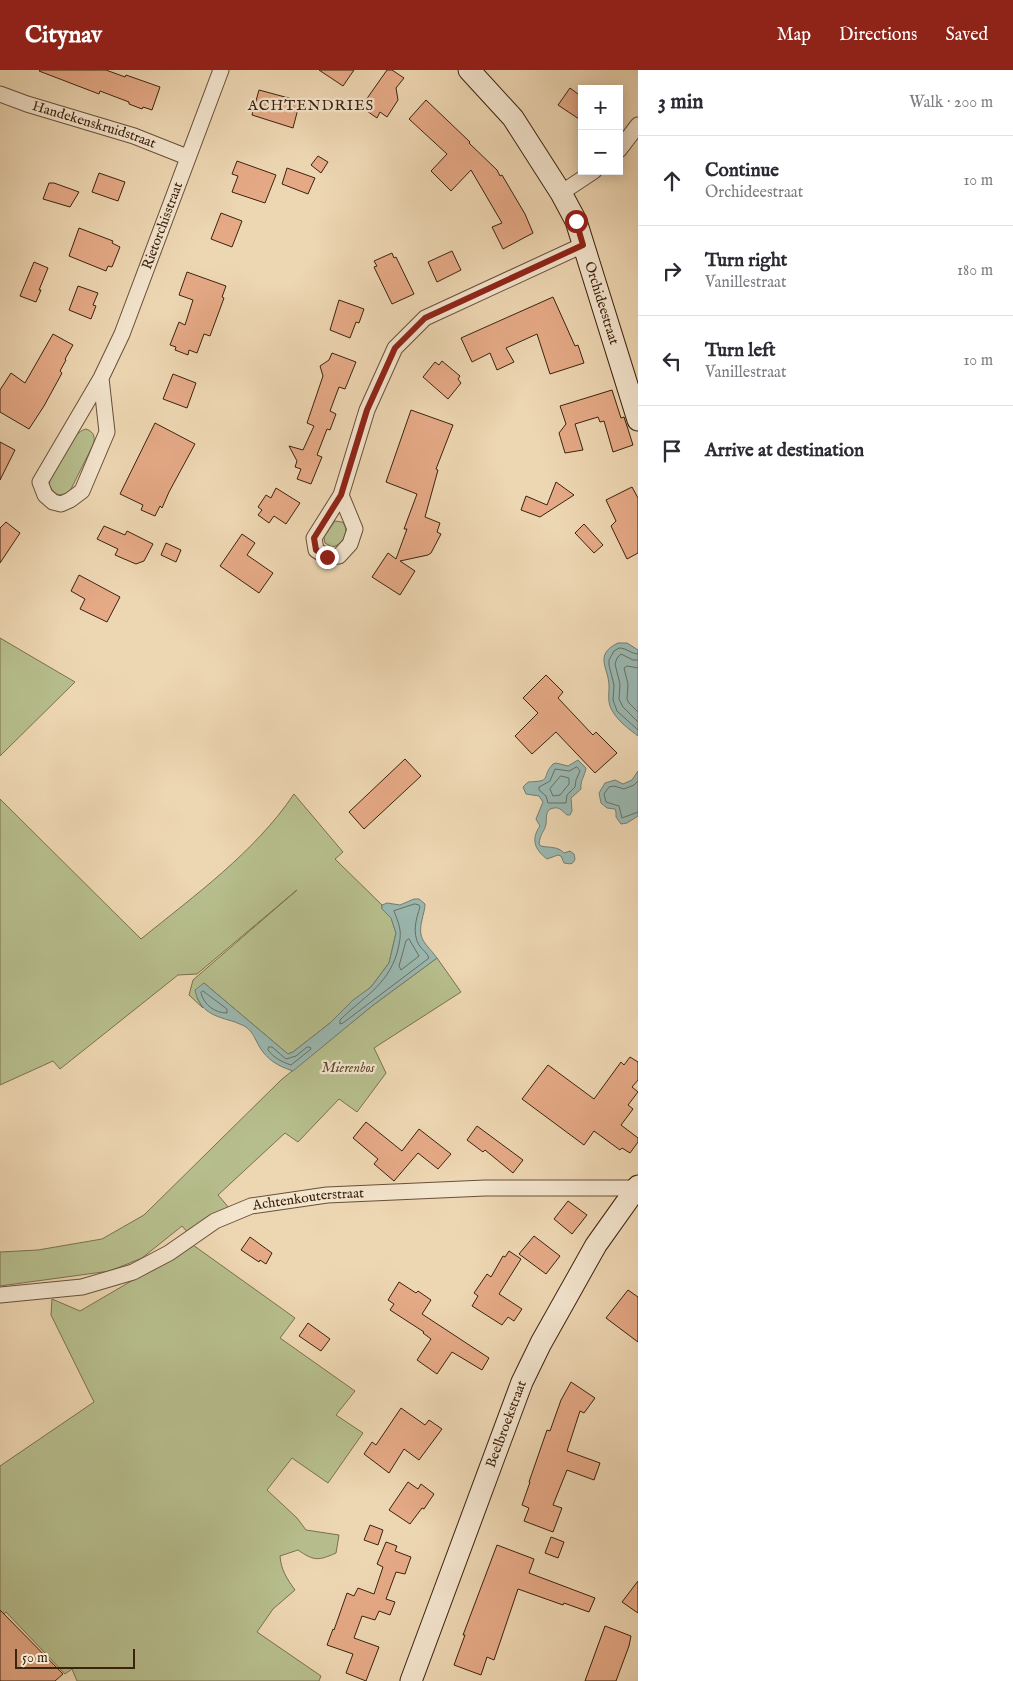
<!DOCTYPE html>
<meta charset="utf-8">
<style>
body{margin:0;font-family:"IM FELL English",serif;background:#f7f7f7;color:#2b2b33}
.controls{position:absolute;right:15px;top:15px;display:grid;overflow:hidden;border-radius:0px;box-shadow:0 2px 12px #0003}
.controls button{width:45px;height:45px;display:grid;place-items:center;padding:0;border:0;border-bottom:1px solid #e1e1e2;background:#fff;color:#2b2b33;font:25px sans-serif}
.scale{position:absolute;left:15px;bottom:12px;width:120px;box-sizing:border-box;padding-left:5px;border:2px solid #3c230e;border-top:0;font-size:14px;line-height:18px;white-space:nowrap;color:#3c230e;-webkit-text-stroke:4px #f3e4cd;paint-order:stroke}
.stop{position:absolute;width:15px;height:15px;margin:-11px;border:4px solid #8f2418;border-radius:50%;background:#fff}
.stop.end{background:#8f2418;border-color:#fff;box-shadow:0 1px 5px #0008}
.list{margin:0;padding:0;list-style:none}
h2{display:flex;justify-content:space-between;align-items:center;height:65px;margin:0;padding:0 20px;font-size:21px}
h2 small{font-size:16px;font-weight:400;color:#7c7c81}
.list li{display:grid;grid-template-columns:32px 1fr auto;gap:15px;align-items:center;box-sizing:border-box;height:90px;padding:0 20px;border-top:1px solid #e1e1e2}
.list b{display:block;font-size:19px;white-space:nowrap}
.list p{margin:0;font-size:16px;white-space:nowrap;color:#7c7c81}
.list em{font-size:16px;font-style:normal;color:#7c7c81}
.icon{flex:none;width:28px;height:28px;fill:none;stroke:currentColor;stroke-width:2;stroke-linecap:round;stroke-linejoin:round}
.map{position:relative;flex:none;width:638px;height:1611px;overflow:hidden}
header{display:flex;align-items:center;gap:30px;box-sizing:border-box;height:70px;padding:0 25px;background:#8f2418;color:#fff}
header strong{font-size:24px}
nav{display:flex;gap:28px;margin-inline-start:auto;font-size:18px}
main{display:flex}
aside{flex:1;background:#fff}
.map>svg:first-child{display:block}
.green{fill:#b7be8d;stroke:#7a704e}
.water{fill:#9ab8b1;stroke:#747c70}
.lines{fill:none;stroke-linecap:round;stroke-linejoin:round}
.shore{stroke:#6b6e60;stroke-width:1}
.building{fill:#e5a986;stroke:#3c230e}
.street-casing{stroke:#685037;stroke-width:17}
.secondary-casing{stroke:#3c230e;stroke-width:23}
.street{stroke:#f3e4cd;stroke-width:15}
.secondary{stroke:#f3e4cd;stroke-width:21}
.route{stroke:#8f2418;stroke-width:6}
.labels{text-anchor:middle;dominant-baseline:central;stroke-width:4.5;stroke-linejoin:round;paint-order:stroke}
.street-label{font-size:14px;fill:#3c230e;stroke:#f3e4cd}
.park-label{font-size:14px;font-style:italic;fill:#5b4a2e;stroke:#f3e4cd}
.neighbourhood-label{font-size:15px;letter-spacing:1px;fill:#3c230e;stroke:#f3e4cd}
</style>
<header>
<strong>Citynav</strong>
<nav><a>Map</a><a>Directions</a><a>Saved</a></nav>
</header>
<main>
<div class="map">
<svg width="638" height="1611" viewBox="0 0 638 1611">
<rect width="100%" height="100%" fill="#edd6b2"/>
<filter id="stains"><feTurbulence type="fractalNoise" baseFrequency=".004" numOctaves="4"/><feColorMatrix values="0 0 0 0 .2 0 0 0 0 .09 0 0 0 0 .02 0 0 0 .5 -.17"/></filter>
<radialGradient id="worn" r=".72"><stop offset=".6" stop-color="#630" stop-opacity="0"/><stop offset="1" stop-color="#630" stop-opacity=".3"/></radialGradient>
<g class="green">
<path d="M86,359C95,362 96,369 92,377L69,423C58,428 53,423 49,414L51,408C58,395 71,362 86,359Z"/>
<path d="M335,451L342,452C351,460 343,475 332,477L325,473L324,467Z"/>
<path d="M0,568L75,612L0,686Z"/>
<path d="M294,724L343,782L335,789L382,835V839L391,847L396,863L389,893L371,917L353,931L330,953L293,982L288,984L204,913L197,928L203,938L189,925L193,910L297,820L197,904L178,905L60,999L53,991L0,1015V729L141,869C195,825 254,783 294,724Z"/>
<path d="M437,888L461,922L374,978L386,1003L357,1042L339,1029L298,1072L285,1063L218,1125L230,1139L189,1164L182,1156L142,1188L110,1201L0,1216V1182L38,1180L102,1169L144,1145L281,1010L372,936Z"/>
<path d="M193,1175L295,1248L280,1268L355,1321L336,1345L363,1363L328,1413L292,1388L267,1420L297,1448L306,1460L339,1465L336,1483C318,1491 314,1491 298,1480L280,1486C281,1500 287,1509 295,1520L273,1539L257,1562L321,1606L319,1611H77L72,1599L65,1604L6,1542L0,1547V1396L94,1332L51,1245L52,1229L80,1241Z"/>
</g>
<g class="water">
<path d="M618,573H627L638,580V666C629,659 619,652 613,642C607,633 609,626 609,616C609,598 593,585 618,573Z"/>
<path d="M578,690L586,698C585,706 580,710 581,719L571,728L572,741L570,745H567C560,739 559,736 550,739C545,744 547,747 546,754C545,761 540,763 539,774L541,776C549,778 558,776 564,783L570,781L574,784L575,789C573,795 570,794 564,793L561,786L558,785L547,789C534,779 531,769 540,756L536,749L543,732L539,726L526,724L523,717L528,712C554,711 540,708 553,694L556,693L568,696Z"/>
<path d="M638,701V746L627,753L621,754L616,747V742L615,739L607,738L601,733L599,723L605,713L615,710L623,714L632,710Z"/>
<path d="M414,829H419L425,834C425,840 423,844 422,850C417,870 426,873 437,888L372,936L293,1001C278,996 267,990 259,976C255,969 253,962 246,957C243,955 239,954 235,952C215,946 200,943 195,920L204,913L288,984L293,982L330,953L353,930L371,917L389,893L396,863L391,848L382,839V835L387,833L400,835Z"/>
</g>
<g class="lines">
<g class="shore">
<path d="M638,584C631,584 627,578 619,578L614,581L609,590V595L614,615L613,630L617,641L638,660"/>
<path d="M638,590H633L621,584L617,588L615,594L620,614L619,629L623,637L638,652"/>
<path d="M638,598L627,596L624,598L628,614L627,629L629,633L638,642"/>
<path d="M577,697L580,701L576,710L575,717L567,725L566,733H548L546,726L539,720V717L550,711L555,699L569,701Z"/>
<path d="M561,706L569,708V714L560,725L553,726L550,719Z"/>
<path d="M638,711L634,715L624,719L614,716L609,717L604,724L606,732L619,736L622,748L638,742"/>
<path d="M415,834L419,835L420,837C416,849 412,863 419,875C422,880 427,882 429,888L343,953L340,954V950C363,927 387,916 397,883C399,875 401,867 400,860C399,853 396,847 394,841Z"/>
<path d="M409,869L419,886L401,900L399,896L406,871Z"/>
<path d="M203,921L227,939V943C215,943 204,935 201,923Z"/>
<path d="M269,977H272L286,989L296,986L307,977H310L311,979L291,995C282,992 274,988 268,980Z"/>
</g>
</g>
<g class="building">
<path d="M40,0H106L125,7L126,5L160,17L152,40L143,37L142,39L129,34V32L100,21L99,24L39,1Z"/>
<path d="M319,0H354L343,16Z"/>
<path d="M387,0H392L404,8L396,18L398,30L387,47L380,42L377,48L361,37Z"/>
<path d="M570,18L582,27V51L558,35Z"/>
<path d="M259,20L300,31L293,58L252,45Z"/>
<path d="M426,30L470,72L469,73L497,100L500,106L502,105L525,144L533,163L503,179L492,157L502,153L471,100L451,121L431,101L447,84L409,49Z"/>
<path d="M318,86L328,92L321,103L311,95Z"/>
<path d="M237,91L276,105L265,133L232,122L238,106L232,104Z"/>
<path d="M287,98L315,108L308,124L282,114Z"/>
<path d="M99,103L125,112L118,131L92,122Z"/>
<path d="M49,113H54L79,122L70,137L43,129Z"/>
<path d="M221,143L242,151L232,177L211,169Z"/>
<path d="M79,158L113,171L112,173L120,177L112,197L108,196L106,201L69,186Z"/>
<path d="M452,181L461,200L437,212L428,192Z"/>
<path d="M392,183L394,188L396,187L414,224L392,234L374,197L377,196L374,191Z"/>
<path d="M34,192L48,198L39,220H41L36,232L20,226Z"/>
<path d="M187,202L226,216L222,227L224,228L210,266L204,264L197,283L189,280L188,285L175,280L176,277L170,275L179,252L185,255L193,230L179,225Z"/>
<path d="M78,216L98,223L93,235L96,236L91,249L69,240Z"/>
<path d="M553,227L575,276L578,275L584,293L550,304L537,264L506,278L514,292L497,300L490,283L472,292L461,268Z"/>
<path d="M339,230L364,239L359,253L356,252L350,268L330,260Z"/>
<path d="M53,264L73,275L65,289L66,290L60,301L62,303L44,336L29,359L0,342V320L11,303L25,313Z"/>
<path d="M332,283L356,292L345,319L339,317L330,341L336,344L330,360L327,359L317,385L322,387L311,414L297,409L301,399L295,397L297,391L289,376L303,380L314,356L307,353L323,306L320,296L329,290Z"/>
<path d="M442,291L460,306L458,309L461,313L448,329L423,307L435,292L439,295Z"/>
<path d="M173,304L196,313L187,338L163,329Z"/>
<path d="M612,320L621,348L624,347L627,356L633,375L613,382L604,351L600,352L598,347L575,354L583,380L565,383L559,363L566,354L560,336Z"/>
<path d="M411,340L453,355L436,399L438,400L425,447L440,453L437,462L441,464L431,483L428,485L400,491L415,501L400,525L372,507L388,483L396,489L407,459H404L417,424L386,412Z"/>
<path d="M155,353L195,374L169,422L162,438L160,436L155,446L141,440L143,435L120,424Z"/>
<path d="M0,372L15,380L0,410Z"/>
<path d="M556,412L574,425L540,447L521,440L526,426L547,435Z"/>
<path d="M632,417L638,428V483L627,489L611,456L616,451L606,430Z"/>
<path d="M276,418L300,433L286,454L274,446L269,453L258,445L262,440L258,437L266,425L271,428Z"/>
<path d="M6,452L20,463L0,493V458Z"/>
<path d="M584,454L603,475L594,483L575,463Z"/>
<path d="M104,456L125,465L127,461L153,474L144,491L136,494L115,485L118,479L97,469Z"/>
<path d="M242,464L255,473L247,485L273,503L259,523L220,496Z"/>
<path d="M166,473L181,480L176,492L161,485Z"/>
<path d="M79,505L120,527L107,552L80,539L85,529L71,521Z"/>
<path d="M546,605L563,622L558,628L591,663L593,665L596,662L617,683L595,703L556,662L532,684L515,666L538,643L523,628Z"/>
<path d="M405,689L421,706L364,759L349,742Z"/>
<path d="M630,987L638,992V1010L632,1017L638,1022L628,1035L633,1039L621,1055L638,1068V1072L630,1083L622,1078L620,1080L594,1061L584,1075L522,1029L548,995L594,1029L621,992L624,995Z"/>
<path d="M366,1052L402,1081L419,1059L451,1084L438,1099L418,1083L394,1111L374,1094L378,1089L353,1068Z"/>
<path d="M477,1056L523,1090L513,1103L485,1080L483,1082L467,1070Z"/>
<path d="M568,1131L587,1145L572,1164L554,1149Z"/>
<path d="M534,1166L560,1186L546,1204L519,1184Z"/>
<path d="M250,1167L272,1183L266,1194L260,1190L259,1192L241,1180Z"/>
<path d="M509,1181L521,1189L499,1224L522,1239L514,1251L508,1247L502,1255L472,1236L478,1226L474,1223L487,1204L491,1207L503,1186L505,1187Z"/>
<path d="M399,1212L416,1223L418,1221L431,1230L422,1244L489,1288L482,1300L452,1282L437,1304L417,1290L431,1269L423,1263L424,1262L390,1240L394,1234L388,1230Z"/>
<path d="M628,1220L638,1227V1272L606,1248Z"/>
<path d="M308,1253L330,1269L321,1281L299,1266Z"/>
<path d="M571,1312L595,1328L584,1343L580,1341L567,1381L600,1393L594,1410L567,1400L553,1435L562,1438L553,1462L524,1451L529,1438L522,1435L530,1412H529L547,1360L550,1361L561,1330Z"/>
<path d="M401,1338L425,1355L429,1350L442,1359L419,1390L404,1379L389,1403L364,1384L372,1372L376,1375Z"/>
<path d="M408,1412L418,1419L421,1414L434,1424L424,1439L422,1438L410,1454L389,1440Z"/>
<path d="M370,1455L383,1460L378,1475L364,1470Z"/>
<path d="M551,1467L564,1472L558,1488L545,1483Z"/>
<path d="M386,1472L397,1476L395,1481L411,1487L405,1504L396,1502L386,1529L395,1532L390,1545L379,1541L375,1550L362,1546L354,1568L379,1577L366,1611L346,1603L353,1584L327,1575L333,1559L334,1560L347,1523L354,1526L358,1518L374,1524L383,1497L377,1494Z"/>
<path d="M497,1475L534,1489L529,1503L595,1528L589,1542L564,1533L563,1535L518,1519L494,1590L487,1587L481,1605L454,1595L465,1565H463Z"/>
<path d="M638,1511V1543L622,1532Z"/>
<path d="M0,1540L63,1604L55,1611H0Z"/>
<path d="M605,1556L631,1566L629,1576L616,1611H585Z"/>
</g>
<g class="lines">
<g class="street-casing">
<g id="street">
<path id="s1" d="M0,24L27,34L134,66L187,87"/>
<path d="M619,80L638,55"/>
<path d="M561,123L594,101"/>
<path id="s2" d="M101,308L107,362L82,421L70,430L61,434L53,432L45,425L40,412L101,308L122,264L221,0"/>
<path d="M341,425L355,459L350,474L339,486L327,487L316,480L314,468L341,425L367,340L395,278L425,248L583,175"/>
<path id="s3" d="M0,1225L82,1217L133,1202L169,1183L215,1151L251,1136L327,1125L485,1118H636"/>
</g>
</g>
<g class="secondary-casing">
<g id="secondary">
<path id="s4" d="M469,0L513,48L561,123L576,151L638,350"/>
<path id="s5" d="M411,1611L522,1312L541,1273L596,1175L638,1116"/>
</g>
</g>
<use href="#street" class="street"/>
<use href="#secondary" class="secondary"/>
</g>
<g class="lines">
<path class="route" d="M327,487L316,480L314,468L341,425L367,340L395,278L425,248L583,175L576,151"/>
</g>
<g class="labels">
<g class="street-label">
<text stroke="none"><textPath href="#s1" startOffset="99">Handekenskruidstraat</textPath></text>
<text stroke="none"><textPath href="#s2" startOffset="461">Rietorchisstraat</textPath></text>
<text stroke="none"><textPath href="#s4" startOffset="272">Orchideestraat</textPath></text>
<text stroke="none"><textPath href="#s3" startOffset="329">Achtenkouterstraat</textPath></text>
<text stroke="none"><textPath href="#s5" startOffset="274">Beelbroekstraat</textPath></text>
</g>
<g class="park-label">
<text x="348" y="998">Mierenbos</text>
</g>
<g class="neighbourhood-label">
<text x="311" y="35">ACHTENDRIES</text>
</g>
</g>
<rect width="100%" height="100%" filter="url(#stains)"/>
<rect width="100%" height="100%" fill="url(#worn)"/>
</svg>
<div class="controls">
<button>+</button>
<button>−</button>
</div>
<div class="scale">50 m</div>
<div class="stop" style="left:576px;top:151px"></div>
<div class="stop end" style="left:327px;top:487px"></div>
</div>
<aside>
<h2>3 min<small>Walk · 200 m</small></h2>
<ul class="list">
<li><svg class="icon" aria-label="ahead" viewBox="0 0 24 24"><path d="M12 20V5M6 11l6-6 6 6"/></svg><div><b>Continue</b><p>Orchideestraat</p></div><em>10 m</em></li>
<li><svg class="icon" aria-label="right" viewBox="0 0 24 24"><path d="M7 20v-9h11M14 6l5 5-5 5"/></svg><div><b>Turn right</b><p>Vanillestraat</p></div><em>180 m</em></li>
<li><svg class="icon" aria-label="left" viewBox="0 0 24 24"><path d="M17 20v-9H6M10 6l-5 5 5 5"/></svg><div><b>Turn left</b><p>Vanillestraat</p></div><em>10 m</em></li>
<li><svg class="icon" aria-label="arrive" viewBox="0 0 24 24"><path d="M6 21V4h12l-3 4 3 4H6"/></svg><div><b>Arrive at destination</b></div></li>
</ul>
</aside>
</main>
